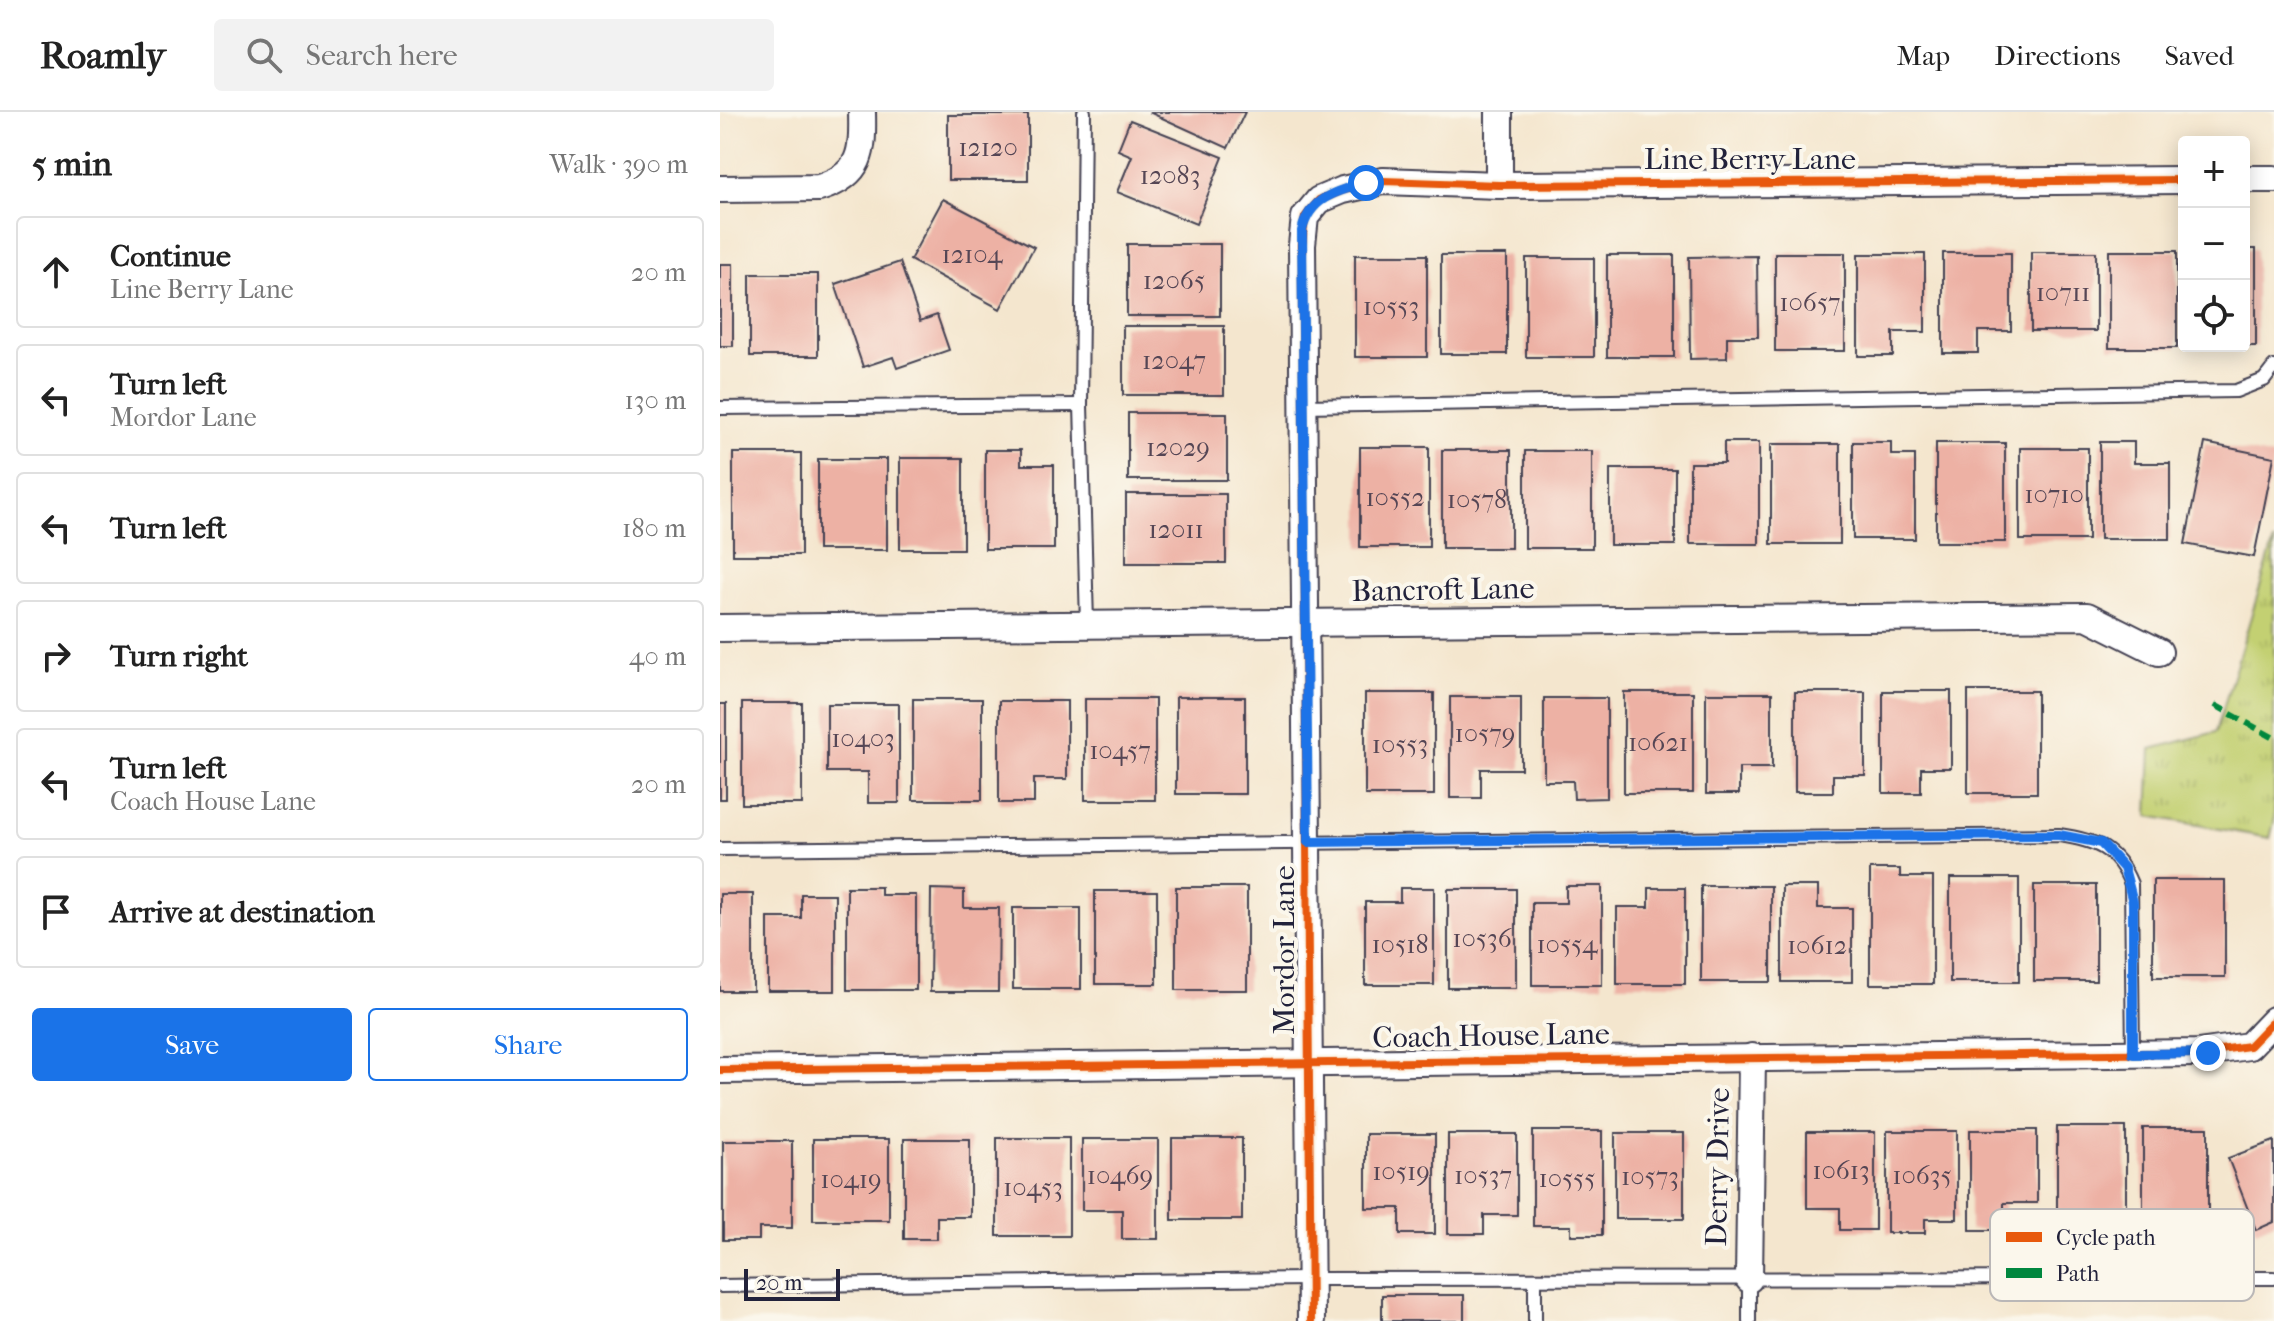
<!DOCTYPE html>
<meta charset="utf-8">
<style>
body{margin:0;font-family:"IM FELL French Canon",serif;background:#f2f2f2;color:#222}
.controls{position:absolute;right:24px;top:24px;display:grid;overflow:hidden;border-radius:8px;box-shadow:0 4px 20px #0003}
.controls button{width:72px;height:72px;display:grid;place-items:center;padding:0;border:0;border-bottom:2px solid #e0e0e0;background:#fff;color:#222;font:40px sans-serif}
.scale{position:absolute;left:24px;bottom:20px;width:96px;box-sizing:border-box;padding-left:8px;border:4px solid #22223b;border-top:0;font-size:22px;line-height:28px;white-space:nowrap;color:#22223b;-webkit-text-stroke:6px #fbf7ec;paint-order:stroke}
.stop{position:absolute;width:24px;height:24px;margin:-18px;border:6px solid #1a73e8;border-radius:50%;background:#fff}
.stop.end{background:#1a73e8;border-color:#fff;box-shadow:0 2px 8px #0008}
.list{margin:0;padding:0;list-style:none}
h2{display:flex;justify-content:space-between;align-items:center;height:104px;margin:0;padding:0 32px;font-size:34px}
h2 small{font-size:26px;font-weight:400;color:#767676}
.list li{display:grid;grid-template-columns:52px 1fr auto;gap:24px;align-items:center;box-sizing:border-box;height:112px;margin:0 16px 16px;padding:0 16px;border:2px solid #e0e0e0;border-radius:8px}
.list b{display:block;font-size:30px;white-space:nowrap}
.list p{margin:0;font-size:26px;white-space:nowrap;color:#767676}
.list em{font-size:26px;font-style:normal;color:#767676}
.actions{display:flex;gap:16px;padding:24px 32px}
.actions a{flex:1;padding:18px 0;border:2px solid #1a73e8;border-radius:8px;text-align:center;font-size:28px;color:#1a73e8}
.actions .main{background:#1a73e8;color:#fff}
.icon{flex:none;width:44px;height:44px;fill:none;stroke:currentColor;stroke-width:2;stroke-linecap:round;stroke-linejoin:round}
.map{position:relative;flex:none;width:1554px;height:1209px;overflow:hidden}
header{display:flex;align-items:center;gap:48px;box-sizing:border-box;height:112px;padding:0 40px;background:#fff;border-bottom:2px solid #e0e0e0}
header strong{font-size:38px}
nav{display:flex;gap:44px;margin-inline-start:auto;font-size:28px}
.search{width:560px;height:72px;background:#f2f2f2;display:flex;align-items:center;gap:20px;box-sizing:border-box;padding:0 28px;border-radius:8px;color:#767676;font-size:30px}
main{display:flex}
aside{flex:1;background:#fff}
.map>svg:first-child{display:block}
.grass{fill:url(#grass-tufts);stroke:#727956;stroke-width:2}
.building{fill:#edb1a4}
.lines{fill:none;stroke-linecap:round;stroke-linejoin:round}
.lane-casing{stroke:#423f51;stroke-width:16}
.street-casing{stroke:#423f51;stroke-width:30}
.lane{stroke:#fff;stroke-width:12}
.street{stroke:#fff;stroke-width:26}
.quiet{stroke:#00873e;stroke-width:6;stroke-dasharray:12 6;stroke-linecap:butt}
.cycleway-casing{stroke:#fbf7ec;stroke-width:13}
.cycleway{stroke:#e8590c;stroke-width:8}
.route{stroke:#1a73e8;stroke-width:10}
.labels{text-anchor:middle;dominant-baseline:central;stroke-width:8;stroke-linejoin:round;paint-order:stroke}
.number-label{font-size:26px;fill:#554655}
.street-label{font-size:30px;fill:#22223b;stroke:#fbf7ec}
.key{fill:#fbf7ec;stroke:#bab7b7;stroke-width:2}
.key-label{font-size:22px;fill:#22223b}
</style>
<header>
<strong>Roamly</strong>
<div class="search"><svg class="icon" aria-label="search" viewBox="0 0 24 24"><circle cx="10" cy="10" r="6"/><path d="M15 15l6 6"/></svg>Search here</div>
<nav><a>Map</a><a>Directions</a><a>Saved</a></nav>
</header>
<main>
<aside>
<h2>5 min<small>Walk · 390 m</small></h2>
<ul class="list">
<li><svg class="icon" aria-label="ahead" viewBox="0 0 24 24"><path d="M12 20V5M6 11l6-6 6 6"/></svg><div><b>Continue</b><p>Line Berry Lane</p></div><em>20 m</em></li>
<li><svg class="icon" aria-label="left" viewBox="0 0 24 24"><path d="M17 20v-9H6M10 6l-5 5 5 5"/></svg><div><b>Turn left</b><p>Mordor Lane</p></div><em>130 m</em></li>
<li><svg class="icon" aria-label="left" viewBox="0 0 24 24"><path d="M17 20v-9H6M10 6l-5 5 5 5"/></svg><div><b>Turn left</b></div><em>180 m</em></li>
<li><svg class="icon" aria-label="right" viewBox="0 0 24 24"><path d="M7 20v-9h11M14 6l5 5-5 5"/></svg><div><b>Turn right</b></div><em>40 m</em></li>
<li><svg class="icon" aria-label="left" viewBox="0 0 24 24"><path d="M17 20v-9H6M10 6l-5 5 5 5"/></svg><div><b>Turn left</b><p>Coach House Lane</p></div><em>20 m</em></li>
<li><svg class="icon" aria-label="arrive" viewBox="0 0 24 24"><path d="M6 21V4h12l-3 4 3 4H6"/></svg><div><b>Arrive at destination</b></div></li>
</ul>
<div class="actions"><a class="main">Save</a><a>Share</a></div>
</aside>
<div class="map">
<svg width="1554" height="1209" viewBox="0 0 1554 1209">
<defs>
<pattern id="grass-tufts" width="24" height="20" patternUnits="userSpaceOnUse" patternTransform="scale(2)"><rect width="24" height="20" fill="#c3d072"/><path d="M3 7l-1-3M5 7V3M7 7l1-3M15 17l-1-3M17 17v-4M19 17l1-3" fill="none" stroke="#a7b264"/></pattern>
</defs>
<rect width="100%" height="100%" fill="#fbf7ec"/>
<filter id="ink" filterUnits="userSpaceOnUse"><feTurbulence type="fractalNoise" baseFrequency=".0125" numOctaves="2"/><feDisplacementMap in="SourceGraphic" scale="16" xChannelSelector="R" yChannelSelector="G"/><feConvolveMatrix kernelMatrix="1 2 1 2 8 2 1 2 1" color-interpolation-filters="sRGB"/></filter>
<filter id="wash" filterUnits="userSpaceOnUse"><feTurbulence type="fractalNoise" baseFrequency=".006" numOctaves="4" result="noise"/><feDisplacementMap in="SourceGraphic" scale="32" xChannelSelector="R" yChannelSelector="G"/><feGaussianBlur stdDeviation="1.8" result="paint"/><feColorMatrix in="noise" values="0 0 0 0 0 0 0 0 0 0 0 0 0 0 0 0 0 1.4 0 .05"/><feComposite in="paint" operator="in"/></filter>
<g filter="url(#wash)">
<rect width="100%" height="100%" fill="#f4e6ce"/>
<path class="grass" d="M1554,429V710L1550,726L1428,704L1431,637L1496,620Z"/>
<g id="blocks">
<g class="building">
<path d="M429,0H525L508,36Z"/>
<rect x="228" y="3" width="80" height="65"/>
<path d="M410,8L503,45L476,112L397,80L412,44L398,38Z"/>
<path d="M223,87L314,135L280,197L190,148Z"/>
<rect x="407" y="132" width="93" height="72"/>
<rect x="1524" y="137" width="12" height="97"/>
<rect x="1389" y="139" width="68" height="97"/>
<rect x="1311" y="140" width="65" height="79"/>
<rect x="1055" y="141" width="70" height="98"/>
<path d="M1223,141H1291V219H1258V241H1223Z"/>
<path d="M1138,142H1205V220H1173V244H1138Z"/>
<rect x="635" y="143" width="72" height="102"/>
<rect x="721" y="143" width="66" height="99"/>
<rect x="887" y="143" width="67" height="102"/>
<path d="M1037,144L1038,225H1007V246L970,247L969,145Z"/>
<rect x="806" y="146" width="68" height="99"/>
<path d="M180,150L200,209L217,203L229,238L177,256L173,245L143,255L115,172Z"/>
<rect x="0" y="152" width="13" height="82"/>
<rect x="30" y="162" width="68" height="82"/>
<rect x="403" y="214" width="101" height="69"/>
<rect x="408" y="301" width="99" height="67"/>
<path d="M1004,330H1039V432H970V351H1004Z"/>
<path d="M1133,330H1171V343H1195V427H1133Z"/>
<path d="M1380,330H1414V351H1450V427H1380Z"/>
<rect x="1216" y="331" width="69" height="99"/>
<path d="M1485,331L1554,345L1534,445L1465,432Z"/>
<rect x="1051" y="332" width="69" height="100"/>
<rect x="640" y="335" width="69" height="100"/>
<rect x="1300" y="336" width="68" height="92"/>
<path d="M265,338H301V353H334V437H265Z"/>
<rect x="722" y="338" width="69" height="98"/>
<rect x="805" y="339" width="67" height="97"/>
<rect x="13" y="341" width="68" height="102"/>
<rect x="180" y="346" width="63" height="91"/>
<rect x="98" y="347" width="69" height="91"/>
<rect x="890" y="357" width="65" height="76"/>
<rect x="406" y="382" width="100" height="69"/>
<path d="M1163,579H1231V656H1201V681H1163Z"/>
<rect x="1248" y="579" width="69" height="102"/>
<rect x="904" y="580" width="69" height="101"/>
<path d="M1075,580H1145V663H1113V680H1075Z"/>
<rect x="645" y="581" width="69" height="102"/>
<path d="M986,581H1052V656H1019V682H986Z"/>
<rect x="456" y="585" width="69" height="97"/>
<path d="M730,585H801V657H761V686H730Z"/>
<path d="M824,586H887V686L854,687L853,669H824Z"/>
<rect x="193" y="587" width="69" height="101"/>
<rect x="365" y="587" width="70" height="101"/>
<path d="M279,589H347V667H314V691H279Z"/>
<rect x="22" y="591" width="60" height="101"/>
<rect x="0" y="592" width="6" height="95"/>
<path d="M107,592H179V691H148V660H107Z"/>
<path d="M1150,757H1180V765H1213V872H1150Z"/>
<rect x="1230" y="766" width="69" height="104"/>
<rect x="1433" y="768" width="72" height="97"/>
<rect x="1314" y="773" width="62" height="96"/>
<path d="M846,774H882V873H812V791H846Z"/>
<rect x="981" y="774" width="70" height="96"/>
<path d="M1062,774H1098V796H1132V870H1062Z"/>
<path d="M127,775H161V783H196V878H127Z"/>
<rect x="456" y="775" width="71" height="103"/>
<path d="M680,776H714V873H645V790H680Z"/>
<path d="M929,776H965V872H897V795H929Z"/>
<path d="M211,777L244,778V796H279L278,880H210Z"/>
<rect x="728" y="777" width="68" height="99"/>
<rect x="375" y="779" width="62" height="93"/>
<rect x="0" y="782" width="33" height="97"/>
<path d="M81,782H115V879H48V806H81Z"/>
<rect x="293" y="796" width="68" height="81"/>
<path d="M1337,1015H1406V1121H1373V1109H1337Z"/>
<rect x="1423" y="1016" width="65" height="108"/>
<path d="M1250,1018H1317V1091H1284V1118H1250Z"/>
<path d="M813,1019H882V1123H851V1114H813Z"/>
<path d="M1167,1019H1237V1107H1205V1121H1167Z"/>
<path d="M1087,1020H1155V1118H1120V1096H1087Z"/>
<rect x="895" y="1021" width="69" height="86"/>
<path d="M646,1022H715V1122H680V1096H646Z"/>
<path d="M728,1022H797V1103H764V1122H728Z"/>
<rect x="277" y="1026" width="72" height="98"/>
<rect x="452" y="1026" width="70" height="82"/>
<rect x="93" y="1027" width="76" height="81"/>
<path d="M184,1027H250V1105H217V1127H184Z"/>
<path d="M362,1027H438V1127H402V1098H362Z"/>
<path d="M3,1029H72V1116H39V1128H3Z"/>
<path d="M1554,1029V1110L1536,1118L1508,1046Z"/>
<rect x="662" y="1183" width="82" height="26"/>
</g>
</g>
</g>
<g filter="url(#ink)">
<use href="#blocks" fill-opacity="0" stroke="#423f51" stroke-width="2"/>
<g class="lines">
<g class="lane-casing">
<g id="lane">
<path d="M364,0L361,293L367,511"/>
<path d="M583,294L1516,279L1544,268L1554,255"/>
<path d="M0,296L361,293"/>
<path d="M0,737L1339,723C1375,728 1397,736 1411,772L1413,942"/>
<path d="M0,1174L590,1167L1554,1166"/>
<path d="M815,1209V1168"/>
<path d="M1029,1209V1167"/>
</g>
</g>
<g class="street-casing">
<g id="street">
<path d="M779,0V73"/>
<path d="M1524,67H1554"/>
<path d="M0,77L99,76C142,63 143,40 142,0"/>
<path d="M0,516L1367,504L1439,540"/>
<path d="M0,958L1478,941L1529,934L1554,908"/>
<path d="M1029,1167L1032,945"/>
<path d="M591,1209L582,133L585,105L599,88L623,78L663,69L779,73L1464,68"/>
</g>
</g>
<use href="#lane" class="lane"/>
<use href="#street" class="street"/>
<path class="quiet" d="M1495,593L1554,626"/>
<g class="cycleway-casing">
<g id="cycleway">
<path d="M0,958L1478,941L1529,934L1554,908"/>
<path d="M591,1209L582,133L585,105L599,88L623,78L663,69L779,73L1464,68"/>
</g>
</g>
<use href="#cycleway" class="cycleway"/>
</g>
</g>
<g class="lines" filter="url(#ink)">
<path class="route" d="M646,71C616,79 589,86 582,119L588,730L1315,723H1339L1381,731L1404,756L1413,790V942L1488,941"/>
</g>
<g class="labels">
<g class="number-label">
<text x="268" y="35">12120</text>
<text x="450" y="63">12083</text>
<text x="252" y="142">12104</text>
<text x="454" y="168">12065</text>
<text x="1343" y="180">10711</text>
<text x="1090" y="190">10657</text>
<text x="671" y="194">10553</text>
<text x="454" y="248">12047</text>
<text x="458" y="335">12029</text>
<text x="1334" y="382">10710</text>
<text x="675" y="385">10552</text>
<text x="757" y="387">10578</text>
<text x="456" y="417">12011</text>
<text x="765" y="621">10579</text>
<text x="143" y="626">10403</text>
<text x="938" y="630">10621</text>
<text x="680" y="632">10553</text>
<text x="400" y="638">10457</text>
<text x="762" y="826">10536</text>
<text x="680" y="832">10518</text>
<text x="847" y="832">10554</text>
<text x="1097" y="833">10612</text>
<text x="1121" y="1058">10613</text>
<text x="681" y="1059">10519</text>
<text x="400" y="1063">10469</text>
<text x="763" y="1063">10537</text>
<text x="1202" y="1063">10635</text>
<text x="930" y="1064">10573</text>
<text x="847" y="1066">10555</text>
<text x="131" y="1067">10419</text>
<text x="313" y="1075">10453</text>
</g>
<g class="street-label">
<text x="1030" y="47">Line Berry Lane</text>
<text transform="translate(723 478) rotate(-1)">Bancroft Lane</text>
<text transform="translate(564 838) rotate(-90)">Mordor Lane</text>
<text transform="translate(771 924) rotate(-1)">Coach House Lane</text>
<text transform="translate(998 1055) rotate(-89)">Derry Drive</text>
</g>
</g>
<rect x="1270" y="1097" width="264" height="92" rx="12" class="key"/>
<rect x="1286" y="1120" width="36" height="10" fill="#e8590c"/>
<rect x="1286" y="1156" width="36" height="10" fill="#00873e"/>
<g class="key-label">
<text x="1336" y="1133">Cycle path</text>
<text x="1336" y="1169">Path</text>
</g>
</svg>
<div class="controls">
<button>+</button>
<button>−</button>
<button><svg class="icon" aria-label="locate" viewBox="0 0 24 24"><circle cx="12" cy="12" r="6"/><path d="M12 2v4M12 18v4M2 12h4M18 12h4"/></svg></button>
</div>
<div class="scale">20 m</div>
<div class="stop" style="left:646px;top:71px"></div>
<div class="stop end" style="left:1488px;top:941px"></div>
</div>
</main>
